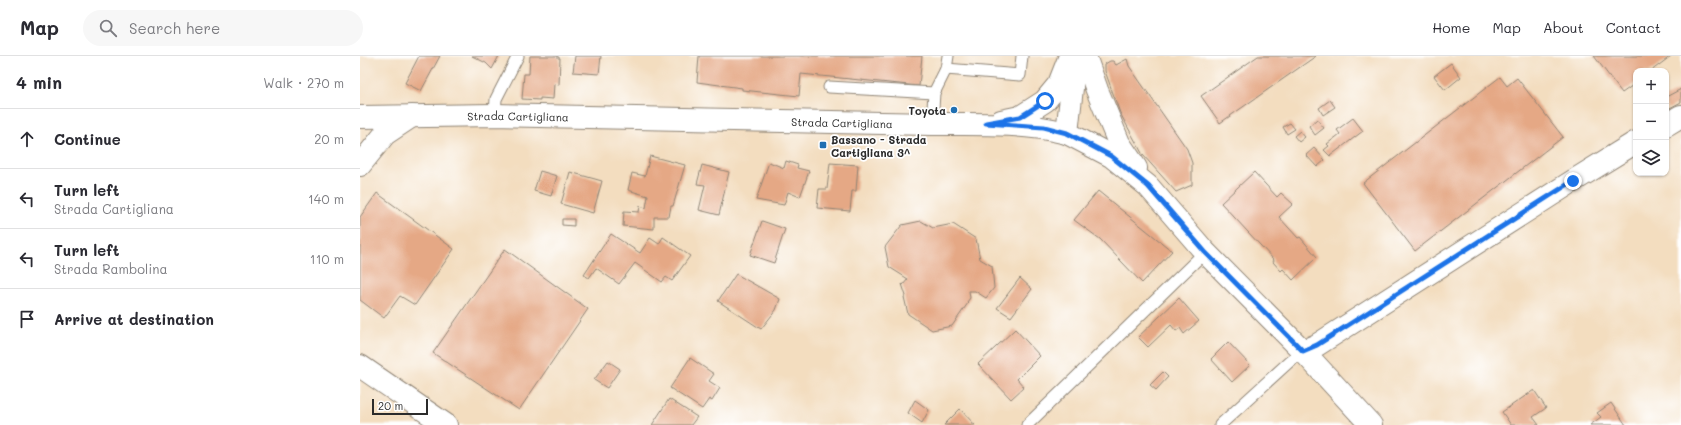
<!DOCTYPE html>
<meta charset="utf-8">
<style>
body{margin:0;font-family:Mali,sans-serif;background:#f7f7f7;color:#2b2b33}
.controls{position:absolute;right:12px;top:12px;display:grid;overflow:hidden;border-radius:8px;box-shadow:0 1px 3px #0004}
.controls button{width:36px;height:36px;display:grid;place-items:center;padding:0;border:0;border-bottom:1px solid #e1e1e2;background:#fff;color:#2b2b33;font:20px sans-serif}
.scale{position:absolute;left:12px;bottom:10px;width:56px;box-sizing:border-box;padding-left:4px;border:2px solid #2b2b2b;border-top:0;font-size:11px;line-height:14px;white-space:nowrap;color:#2b2b2b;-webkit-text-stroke:3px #fff;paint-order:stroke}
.stop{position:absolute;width:12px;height:12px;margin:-9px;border:3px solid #1a73e8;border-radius:50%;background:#fff}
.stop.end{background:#1a73e8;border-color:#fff;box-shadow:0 1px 4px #0008}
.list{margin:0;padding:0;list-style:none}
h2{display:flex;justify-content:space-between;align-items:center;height:52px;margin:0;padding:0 16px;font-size:17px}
h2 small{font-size:13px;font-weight:400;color:#7c7c81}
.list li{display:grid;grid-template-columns:26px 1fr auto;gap:12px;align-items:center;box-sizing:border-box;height:60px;padding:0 16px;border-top:1px solid #e1e1e2}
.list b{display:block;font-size:15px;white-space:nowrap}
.list p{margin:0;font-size:13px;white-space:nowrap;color:#7c7c81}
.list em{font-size:13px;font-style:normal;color:#7c7c81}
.icon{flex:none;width:22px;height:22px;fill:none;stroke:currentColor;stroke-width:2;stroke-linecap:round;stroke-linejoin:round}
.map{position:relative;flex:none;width:1321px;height:369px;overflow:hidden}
header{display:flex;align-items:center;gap:24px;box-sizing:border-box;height:56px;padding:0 20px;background:#fff;border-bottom:1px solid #e1e1e2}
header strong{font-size:19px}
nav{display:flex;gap:22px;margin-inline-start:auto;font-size:14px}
.search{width:280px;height:36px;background:#f7f7f7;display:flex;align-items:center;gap:10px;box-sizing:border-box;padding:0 14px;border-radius:22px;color:#7c7c81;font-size:15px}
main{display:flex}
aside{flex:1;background:#fff}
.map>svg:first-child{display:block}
.building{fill:#e5a885}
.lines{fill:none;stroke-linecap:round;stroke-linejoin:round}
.service-casing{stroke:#8f8475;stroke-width:13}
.minor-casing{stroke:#8f8475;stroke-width:24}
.tertiary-casing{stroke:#8f8475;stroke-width:24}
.service{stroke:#fff;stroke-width:11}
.minor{stroke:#fff;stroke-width:22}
.tertiary{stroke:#fff;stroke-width:22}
.route{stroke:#1a73e8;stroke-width:5}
.poi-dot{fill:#1f6fb2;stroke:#fff;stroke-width:1.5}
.labels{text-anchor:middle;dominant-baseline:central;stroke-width:3.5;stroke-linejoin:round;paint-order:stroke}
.poi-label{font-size:11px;font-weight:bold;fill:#2b2b2b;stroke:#fff;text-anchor:end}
.street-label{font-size:11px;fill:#2b2b2b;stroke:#fff}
</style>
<header>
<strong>Map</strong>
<div class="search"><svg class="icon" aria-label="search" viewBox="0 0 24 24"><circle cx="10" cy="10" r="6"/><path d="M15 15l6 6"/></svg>Search here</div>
<nav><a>Home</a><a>Map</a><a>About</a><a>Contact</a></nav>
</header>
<main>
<aside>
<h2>4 min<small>Walk · 270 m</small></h2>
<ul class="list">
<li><svg class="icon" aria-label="ahead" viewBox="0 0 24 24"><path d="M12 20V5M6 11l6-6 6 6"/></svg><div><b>Continue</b></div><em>20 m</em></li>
<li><svg class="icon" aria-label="left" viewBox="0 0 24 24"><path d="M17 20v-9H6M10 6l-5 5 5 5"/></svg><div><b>Turn left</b><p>Strada Cartigliana</p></div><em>140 m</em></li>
<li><svg class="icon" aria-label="left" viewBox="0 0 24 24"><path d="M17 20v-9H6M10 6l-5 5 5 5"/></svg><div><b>Turn left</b><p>Strada Rambolina</p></div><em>110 m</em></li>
<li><svg class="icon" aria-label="arrive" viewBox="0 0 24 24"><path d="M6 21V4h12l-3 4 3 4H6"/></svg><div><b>Arrive at destination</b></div></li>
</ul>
</aside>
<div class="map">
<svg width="1321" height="369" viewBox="0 0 1321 369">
<rect width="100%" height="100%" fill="#fff"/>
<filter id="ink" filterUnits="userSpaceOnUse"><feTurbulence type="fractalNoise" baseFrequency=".025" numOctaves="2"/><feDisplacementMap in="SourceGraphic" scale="8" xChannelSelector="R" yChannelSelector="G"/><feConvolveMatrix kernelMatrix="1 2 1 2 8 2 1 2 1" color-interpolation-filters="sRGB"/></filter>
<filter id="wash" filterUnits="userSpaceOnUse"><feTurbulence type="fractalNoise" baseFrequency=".012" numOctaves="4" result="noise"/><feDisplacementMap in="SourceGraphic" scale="16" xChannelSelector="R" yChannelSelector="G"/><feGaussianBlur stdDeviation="0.9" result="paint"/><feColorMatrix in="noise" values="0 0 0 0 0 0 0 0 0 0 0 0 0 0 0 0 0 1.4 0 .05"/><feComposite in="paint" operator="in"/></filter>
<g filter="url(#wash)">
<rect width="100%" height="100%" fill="#f3ddbf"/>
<g id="blocks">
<g class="building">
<path d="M59,0H80L61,35L45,27Z"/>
<path d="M112,0H139L132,13L126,7Z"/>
<path d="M170,0H198V2H200L199,29L194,28L193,43L180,42V44L162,43L164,18H169Z"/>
<path d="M215,0H241L239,18L213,16Z"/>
<path d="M339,0H562L559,30L441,18L439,40L382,34V32L337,26Z"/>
<path d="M898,0H956L860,67L841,40Z"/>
<path d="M1234,0H1311L1291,15H1276V27L1262,37Z"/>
<path d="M767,3L769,10L827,93L832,107V129L816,136L783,99L760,57L745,15V8L750,5H753L756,9Z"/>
<path d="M1091,7L1101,21L1085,34L1074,20Z"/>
<path d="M1140,21L1147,30L1157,22L1203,81L1055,195L1003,127Z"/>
<path d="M1321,33V46L1308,53L1306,49V41Z"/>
<path d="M970,44L975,51L963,59L959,52Z"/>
<path d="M993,62L1003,75L970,100L964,94L969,90L967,88L980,78L977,74Z"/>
<path d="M957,63L964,72L955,79L949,70Z"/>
<path d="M930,67L935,73L927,78L923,71Z"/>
<path d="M940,75L945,81L939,86L934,80Z"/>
<path d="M954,92L965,104L957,111L946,99Z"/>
<path d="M290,100L325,109L313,150H311L309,161H294V173L263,170L264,155L279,156L280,150L286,152L288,140L268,134L272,117L285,120Z"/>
<path d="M426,105L438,109L437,112L449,115L440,141L428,136L424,149L396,144L409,106L424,112Z"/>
<path d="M470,107L498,109L496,135H492L490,155L457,152L459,133H467Z"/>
<path d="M342,109L369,116L359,159L339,154L345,129L337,128Z"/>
<path d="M180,115L197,120L191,140L174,135Z"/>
<path d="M210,116L242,125L233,157L201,148Z"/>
<path d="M894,116L917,141L921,137L933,148L919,161L938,182L940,181L957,201L933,224L923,213L921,215L913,206L914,204L861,147Z"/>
<path d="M738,135L812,195L782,227L740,183L714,164Z"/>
<path d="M17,137L94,193L55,249L40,240L24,262L0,244V161Z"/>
<path d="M202,163H214V170L202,169Z"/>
<path d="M402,165L425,173L414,207L390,199Z"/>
<path d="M561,165L573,172L593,168L616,183L620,203L632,210L634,232L626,242L615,235H609L610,242L607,246L608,247L592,270L572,274L548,258L544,241L546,240L542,228L543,229L548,223L529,211L525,191L542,169Z"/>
<path d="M251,178L280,197L290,182L299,188L303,181L330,200L312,225L306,221L302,226L275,207L259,228L236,212L229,222L224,219Z"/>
<path d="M145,193L228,253L159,354L73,297Z"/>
<path d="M376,218L420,243L416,254L401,273L358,245Z"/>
<path d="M660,222L672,233L651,261L637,252Z"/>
<path d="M819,242L839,265L824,278L820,272L816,275L811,269L788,291L778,281Z"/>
<path d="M655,273L680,300L657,323L664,331L651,343L618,308Z"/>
<path d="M868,286L890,309L872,326L851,303Z"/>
<path d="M330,302L354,318L349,325L360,332L352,345L349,343L342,353L310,332Z"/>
<path d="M248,305L260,313L247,332L234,324Z"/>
<path d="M803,316L808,321L796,334L790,329Z"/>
<path d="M1174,334L1186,352L1173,361L1179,369H1151L1142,356Z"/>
<path d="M309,343L337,361L331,369H292Z"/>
<path d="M555,344L569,354L562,367L548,357Z"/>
<path d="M1251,347L1266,369H1230L1241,361L1237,357Z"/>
<path d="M600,353L615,369H584Z"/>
</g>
</g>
</g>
<g filter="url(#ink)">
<use href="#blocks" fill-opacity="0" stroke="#8f8475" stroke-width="1"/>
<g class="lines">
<g class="service-casing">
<g id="service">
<path d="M586,13L660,19L662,0"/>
<path d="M469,31L574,37"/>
<path d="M135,59L136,43L158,0"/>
<path d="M572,68L574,37L586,13L588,0"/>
<path d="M667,369L845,196"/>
<path d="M860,369L929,306L943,295"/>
</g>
</g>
<g class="minor-casing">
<g id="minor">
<path id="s1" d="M0,61L135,59L572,68C617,68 663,66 707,77"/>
<path d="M641,65L660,61L685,45L699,28L710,0"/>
<path d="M1306,69L1321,60"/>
<path d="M0,109L25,78L52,60"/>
<path d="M943,295L957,289L1213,125L1276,86"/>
<path d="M0,310L86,369"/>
</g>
</g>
<g class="tertiary-casing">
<g id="tertiary">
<path d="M712,0V32L707,77L751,100L788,130L845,196L943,295L1011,369"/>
<path d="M725,0L737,34L759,87L776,112"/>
</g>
</g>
<use href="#service" class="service"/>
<use href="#minor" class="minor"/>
<use href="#tertiary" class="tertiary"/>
</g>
</g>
<g class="lines" filter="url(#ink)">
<path class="route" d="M685,45L660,61L626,67L684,71L707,77L751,100L788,130L845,196L943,295L957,289L1213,125"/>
</g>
<g class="poi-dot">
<circle cx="594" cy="54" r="4"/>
<rect x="459" y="85" width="8" height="8" rx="2"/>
</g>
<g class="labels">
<g class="poi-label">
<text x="586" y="54">Toyota</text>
<text x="471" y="83" text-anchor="start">Bassano - Strada<tspan x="471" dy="13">Cartigliana 3^</tspan></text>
</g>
<g class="street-label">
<text stroke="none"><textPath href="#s1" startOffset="158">Strada Cartigliana</textPath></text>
<text stroke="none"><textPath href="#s1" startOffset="482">Strada Cartigliana</textPath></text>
</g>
</g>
</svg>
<div class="controls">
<button>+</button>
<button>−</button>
<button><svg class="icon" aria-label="layers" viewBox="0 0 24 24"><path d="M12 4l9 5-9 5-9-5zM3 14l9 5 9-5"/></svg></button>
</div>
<div class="scale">20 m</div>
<div class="stop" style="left:685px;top:45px"></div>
<div class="stop end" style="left:1213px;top:125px"></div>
</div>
</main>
